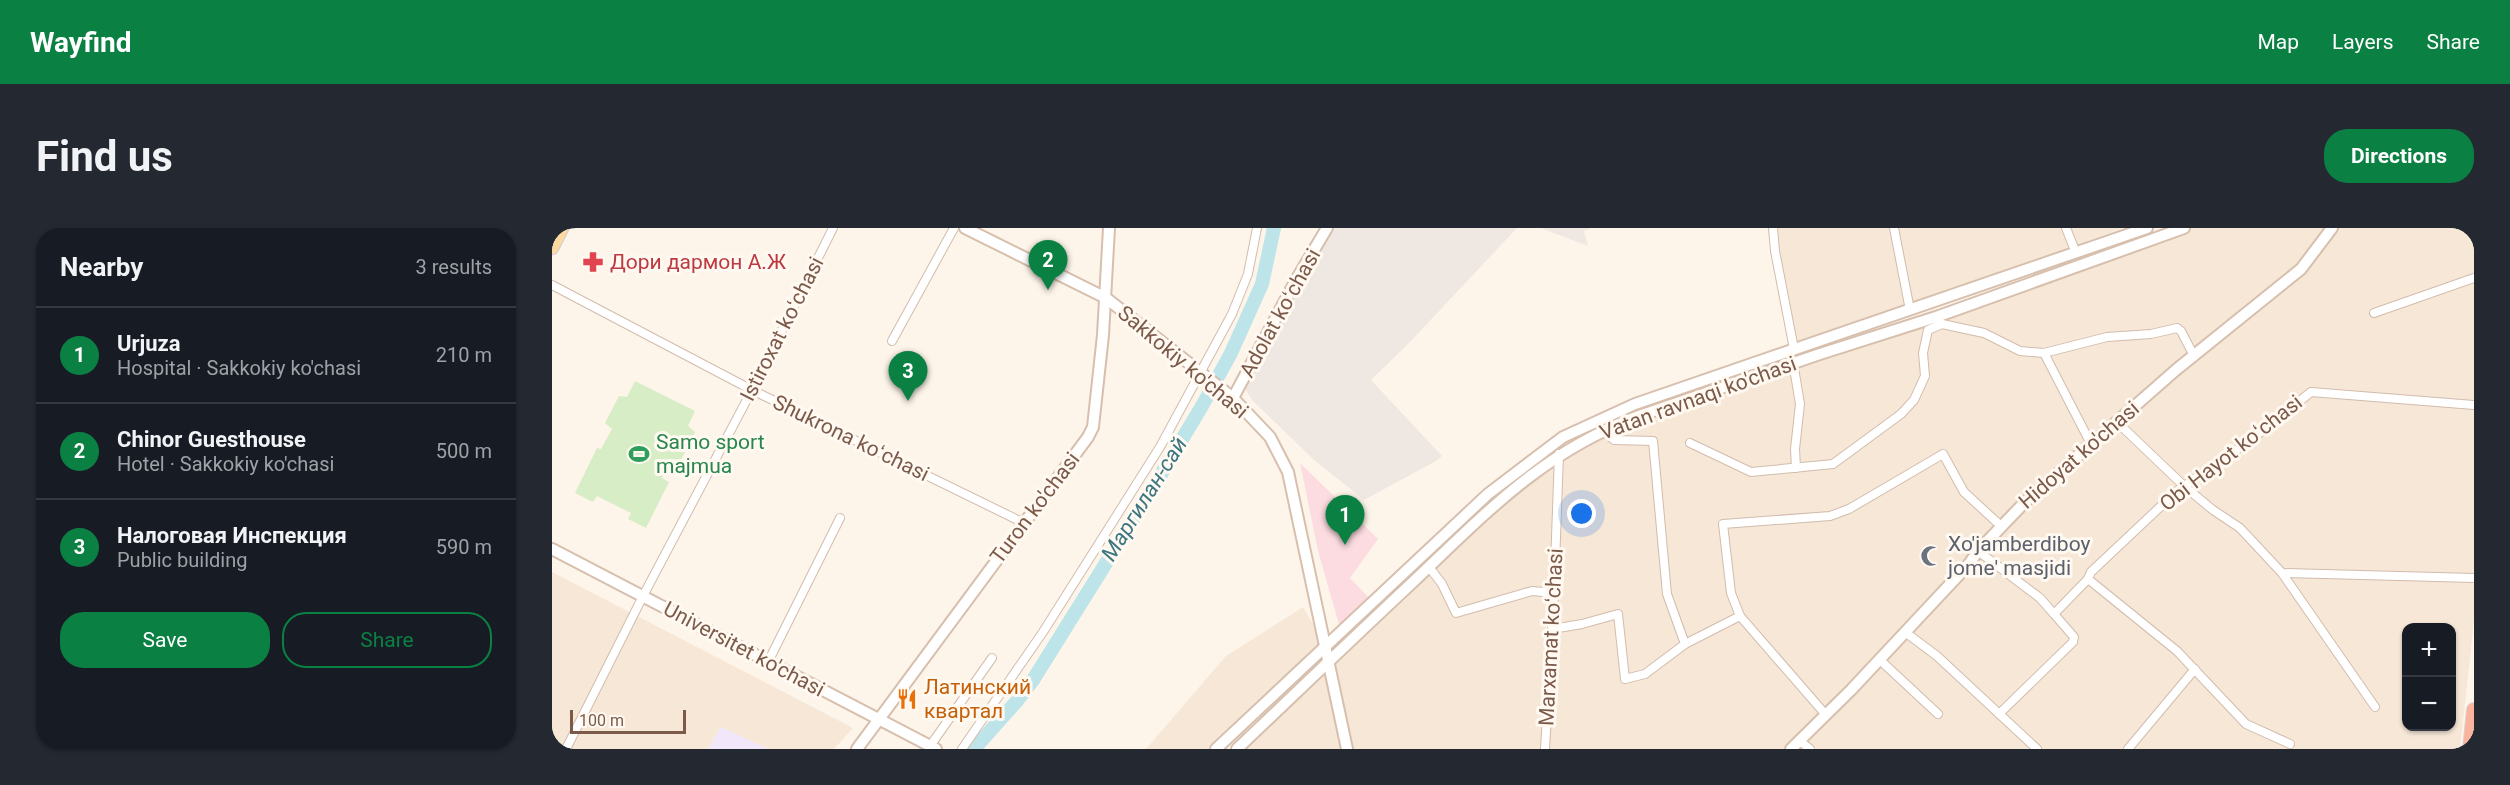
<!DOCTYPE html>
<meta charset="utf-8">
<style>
body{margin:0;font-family:Roboto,sans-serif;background:#242831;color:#f1f3f6}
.controls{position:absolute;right:18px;bottom:18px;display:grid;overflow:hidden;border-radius:12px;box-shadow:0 2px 4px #0004}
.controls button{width:54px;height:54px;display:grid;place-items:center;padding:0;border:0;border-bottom:2px solid #363941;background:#171b24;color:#f1f3f6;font:30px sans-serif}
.scale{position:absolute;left:18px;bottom:15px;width:116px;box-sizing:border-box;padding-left:6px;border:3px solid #7b5a4a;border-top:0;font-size:16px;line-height:21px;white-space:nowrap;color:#7b5a4a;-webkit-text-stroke:4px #fff9f1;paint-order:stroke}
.you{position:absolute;left:1030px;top:286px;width:21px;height:21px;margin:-15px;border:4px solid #fff;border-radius:50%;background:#1a73e8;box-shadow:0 0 0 9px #1a73e833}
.badge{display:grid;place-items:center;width:39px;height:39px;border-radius:50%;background:#0b8043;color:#fff;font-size:20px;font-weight:700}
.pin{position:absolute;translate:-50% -50px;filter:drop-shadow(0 2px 3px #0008)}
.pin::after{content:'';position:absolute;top:32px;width:21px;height:18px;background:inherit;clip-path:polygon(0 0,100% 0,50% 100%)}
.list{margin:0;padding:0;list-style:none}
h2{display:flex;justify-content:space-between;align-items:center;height:78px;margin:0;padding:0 24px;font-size:26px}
h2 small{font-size:20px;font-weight:400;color:#9ea1a6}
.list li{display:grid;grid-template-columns:39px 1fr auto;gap:18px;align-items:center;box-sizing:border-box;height:96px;padding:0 24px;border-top:2px solid #363941}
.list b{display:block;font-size:22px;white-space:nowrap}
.list p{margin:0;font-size:20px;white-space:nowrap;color:#9ea1a6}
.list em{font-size:20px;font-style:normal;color:#9ea1a6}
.actions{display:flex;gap:12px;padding:18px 24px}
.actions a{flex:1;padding:14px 0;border:2px solid #0b8043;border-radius:24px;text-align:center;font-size:21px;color:#0b8043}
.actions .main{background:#0b8043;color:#fff}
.map{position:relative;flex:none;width:1922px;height:521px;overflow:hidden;border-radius:24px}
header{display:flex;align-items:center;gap:36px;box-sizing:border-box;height:84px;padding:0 30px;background:#0b8043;color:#fff}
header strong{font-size:28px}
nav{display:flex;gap:33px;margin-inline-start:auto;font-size:21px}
.intro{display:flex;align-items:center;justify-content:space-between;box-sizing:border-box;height:144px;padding:0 36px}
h1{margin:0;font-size:42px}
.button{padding:15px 27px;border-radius:24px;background:#0b8043;color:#fff;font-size:21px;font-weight:700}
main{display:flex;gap:36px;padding:0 36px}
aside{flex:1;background:#171b24;border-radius:24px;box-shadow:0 2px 4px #0004}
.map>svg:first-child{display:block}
.residential{fill:#f6e7d7;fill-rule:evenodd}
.industrial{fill:#efe8e2}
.education{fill:#f2e6fb}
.medical{fill:#fcdce1}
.pitch{fill:#d7edc6}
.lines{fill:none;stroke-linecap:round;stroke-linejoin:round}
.river{stroke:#bce4e9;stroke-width:14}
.street-casing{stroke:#d2bcad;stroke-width:10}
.secondary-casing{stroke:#d7bfad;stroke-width:14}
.primary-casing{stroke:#dad1cc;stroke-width:15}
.highway-casing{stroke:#dad1cc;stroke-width:16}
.street{stroke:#fff;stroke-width:8}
.secondary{stroke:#fff;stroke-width:10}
.primary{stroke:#ffd99f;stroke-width:12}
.highway{stroke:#fbb39d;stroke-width:14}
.labels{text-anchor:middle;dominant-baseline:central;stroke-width:6;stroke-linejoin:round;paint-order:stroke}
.health-label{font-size:21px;fill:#be3a42;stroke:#fff9f1;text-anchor:start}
.street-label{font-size:21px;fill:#7b5a4a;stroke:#fff9f1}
.leisure-label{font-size:21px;fill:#27864d;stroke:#fff9f1;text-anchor:start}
.worship-label{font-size:21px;fill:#5b616d;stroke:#fff9f1;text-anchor:start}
.food-label{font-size:21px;fill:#c56008;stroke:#fff9f1;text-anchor:start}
.water-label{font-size:22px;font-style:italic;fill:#3c7781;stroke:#fff9f1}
</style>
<header>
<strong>Wayfind</strong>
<nav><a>Map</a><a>Layers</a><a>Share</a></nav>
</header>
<div class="intro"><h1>Find us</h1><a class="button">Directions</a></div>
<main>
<aside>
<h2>Nearby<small>3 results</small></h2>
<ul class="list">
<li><span class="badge">1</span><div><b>Urjuza</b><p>Hospital · Sakkokiy ko'chasi</p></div><em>210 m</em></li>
<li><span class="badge">2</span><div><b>Chinor Guesthouse</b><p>Hotel · Sakkokiy ko'chasi</p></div><em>500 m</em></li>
<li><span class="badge">3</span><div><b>Налоговая Инспекция</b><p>Public building</p></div><em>590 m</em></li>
</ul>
<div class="actions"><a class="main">Save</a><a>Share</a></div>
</aside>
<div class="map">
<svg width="1922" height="521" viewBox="0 0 1922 521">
<rect width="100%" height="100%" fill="#fef5ea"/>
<g class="residential">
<path d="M1220,0H1571L1371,71L1243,114Z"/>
<path d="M1637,0H1922V393L1908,521H693L1016,214ZM1854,400H1900V499H1854Z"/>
<path d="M0,344L301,500L282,521H216L169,499L156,521H0Z"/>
<path d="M751,379L772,415L658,521H594L674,428Z"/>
</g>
<g class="industrial">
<path d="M783,0H965L857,115L819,152L890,228L884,233L812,272L761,231L700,172L693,161L765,26Z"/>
<path d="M989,0H1039L1032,3L1036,18Z"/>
</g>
<path class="education" d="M169,499L216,521H156Z"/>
<path class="medical" d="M748,235L826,311L798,350L817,370L788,400L766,323Z"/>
<path class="pitch" d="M83,153L143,183L136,198L143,204L129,232L120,231L110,250L117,254L94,300L76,291L79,285L45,268L41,274L23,265L45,220L49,221L60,201L53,195L67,168L75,169Z"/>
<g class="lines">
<path class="river" d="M422,521L465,473L481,452L599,263L650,178L679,125L710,56L722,0"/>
<g class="street-casing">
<g id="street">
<path d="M1221,0L1223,23L1242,121"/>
<path d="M1342,0L1358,82"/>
<path d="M1514,0L1524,25"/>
<path d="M0,57L200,162L472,295"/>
<path d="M1822,85L1922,50"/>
<path d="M1387,93L1390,96L1432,105L1468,123L1492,125L1555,109L1599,106L1625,100L1629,103L1642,128"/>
<path d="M340,113L402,0"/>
<path d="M1492,125L1539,216"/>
<path d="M1241,134L1248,176L1243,221L1244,240"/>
<path d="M1565,194L1632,258L1661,282L1688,300L1730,345L1922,350"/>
<path d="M1051,203L1062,212L1101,213L1115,366L1133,416"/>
<path d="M1138,215L1199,244L1281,236L1349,186L1362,172L1373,148L1371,125L1376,102L1390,96"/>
<path d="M1426,323L1488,370L1502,386L1536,351L1625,423L1694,496L1738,516"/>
<path d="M877,339L890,356L904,385L980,363L1002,365"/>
<path d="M1730,345L1823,479"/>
<path d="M1536,351L1539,344L1625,263L1696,214L1759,164L1922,177"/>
<path d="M1000,401L1030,396L1066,386L1073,451L1093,446L1133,416L1188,388"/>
<path d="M1353,404L1385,428L1485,521"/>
<path d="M1328,432L1386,486"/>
<path d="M216,434L288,290"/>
<path d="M1447,486L1521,414L1522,409L1502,386"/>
<path d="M1274,487L1188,388L1179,365L1171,296L1278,288L1297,281L1391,226L1412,264L1449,298"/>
<path d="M1248,513L1258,521"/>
<path d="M378,518L440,430"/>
<path d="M14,521L91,368L200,162L281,0"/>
<path d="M410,521L491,404L608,219L680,86L696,46L705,0"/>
<path d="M993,521L1002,365L1007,226"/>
<path d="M1576,521L1643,441"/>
</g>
</g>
<g class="secondary-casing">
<g id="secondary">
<path d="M413,0L554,70L681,170L718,209L736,244L795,521"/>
<path d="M681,170L744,52L775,0"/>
<path d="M0,321L384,521"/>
<path d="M305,521L536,209L541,199L551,107L557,0"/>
<path d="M664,521L936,266L1011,209L1083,176L1595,0"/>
<path d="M685,521C744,465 802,409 861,354C934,285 990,224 1087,188L1268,126L1384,89L1632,0"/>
<path d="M1239,521L1299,462L1417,336L1426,323L1472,275L1625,141L1749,41L1780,0"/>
</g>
</g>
<g class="primary-casing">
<path id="primary" d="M0,20L10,0"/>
</g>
<g class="highway-casing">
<path id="highway" d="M1918,521L1922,482"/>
</g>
<use href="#street" class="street"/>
<use href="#secondary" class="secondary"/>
<use href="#primary" class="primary"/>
<use href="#highway" class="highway"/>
</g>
<defs>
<g id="pharmacy-bare" transform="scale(1.62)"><path d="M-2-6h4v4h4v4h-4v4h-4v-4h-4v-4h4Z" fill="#e0444e" stroke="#fff9f1" stroke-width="2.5" paint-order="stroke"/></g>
<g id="stadium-bare" transform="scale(1.62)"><path d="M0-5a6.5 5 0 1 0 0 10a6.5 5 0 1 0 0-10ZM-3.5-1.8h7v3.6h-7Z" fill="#2e9e5b" stroke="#fff9f1" stroke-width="2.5" paint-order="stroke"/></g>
<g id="mosque-bare" transform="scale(1.62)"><path d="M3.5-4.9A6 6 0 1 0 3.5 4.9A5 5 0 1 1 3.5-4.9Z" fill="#6b7280" stroke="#fff9f1" stroke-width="2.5" paint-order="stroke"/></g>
<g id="restaurant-bare" transform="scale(1.62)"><path d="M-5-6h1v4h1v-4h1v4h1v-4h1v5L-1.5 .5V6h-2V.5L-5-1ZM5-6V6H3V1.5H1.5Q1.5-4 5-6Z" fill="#e8710a" stroke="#fff9f1" stroke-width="2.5" paint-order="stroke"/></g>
</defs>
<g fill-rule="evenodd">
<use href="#pharmacy-bare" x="41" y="34"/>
<use href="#stadium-bare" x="87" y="226"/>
<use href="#mosque-bare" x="1379" y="328"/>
<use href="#restaurant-bare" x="355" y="471"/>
</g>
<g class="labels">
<g class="health-label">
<text x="58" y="34">Дори дармон А.Ж</text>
</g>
<g class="street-label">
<text transform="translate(728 85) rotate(-61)">Adolat koʻchasi</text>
<text transform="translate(230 101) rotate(-63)">Istiroxat koʻchasi</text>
<text transform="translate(631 134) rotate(40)">Sakkokiy ko'chasi</text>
<text transform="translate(1146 170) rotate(-20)">Vatan ravnaqi ko'chasi</text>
<text transform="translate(299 210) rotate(26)">Shukrona koʻchasi</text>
<text transform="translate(1679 225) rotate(-38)">Obi Hayot koʻchasi</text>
<text transform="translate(1527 227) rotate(-41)">Hidoyat ko'chasi</text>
<text transform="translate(483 280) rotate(-53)">Turon ko'chasi</text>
<text transform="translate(999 409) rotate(-87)">Marxamat koʻchasi</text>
<text transform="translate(192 421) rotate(28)">Universitet ko'chasi</text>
</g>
<g class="leisure-label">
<text x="104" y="214">Samo sport<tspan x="104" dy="24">majmua</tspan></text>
</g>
<g class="worship-label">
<text x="1396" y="316">Xo'jamberdiboy<tspan x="1396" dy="24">jome' masjidi</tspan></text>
</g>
<g class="food-label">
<text x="372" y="459">Латинский<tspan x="372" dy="24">квартал</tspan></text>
</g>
<g class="water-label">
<text transform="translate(592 271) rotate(-58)">Маргилан-сай</text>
</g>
</g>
</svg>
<div class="controls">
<button>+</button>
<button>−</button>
</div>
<div class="scale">100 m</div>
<div class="you"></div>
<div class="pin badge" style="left:793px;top:317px">1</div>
<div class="pin badge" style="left:496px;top:62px">2</div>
<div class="pin badge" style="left:356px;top:173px">3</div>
</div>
</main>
